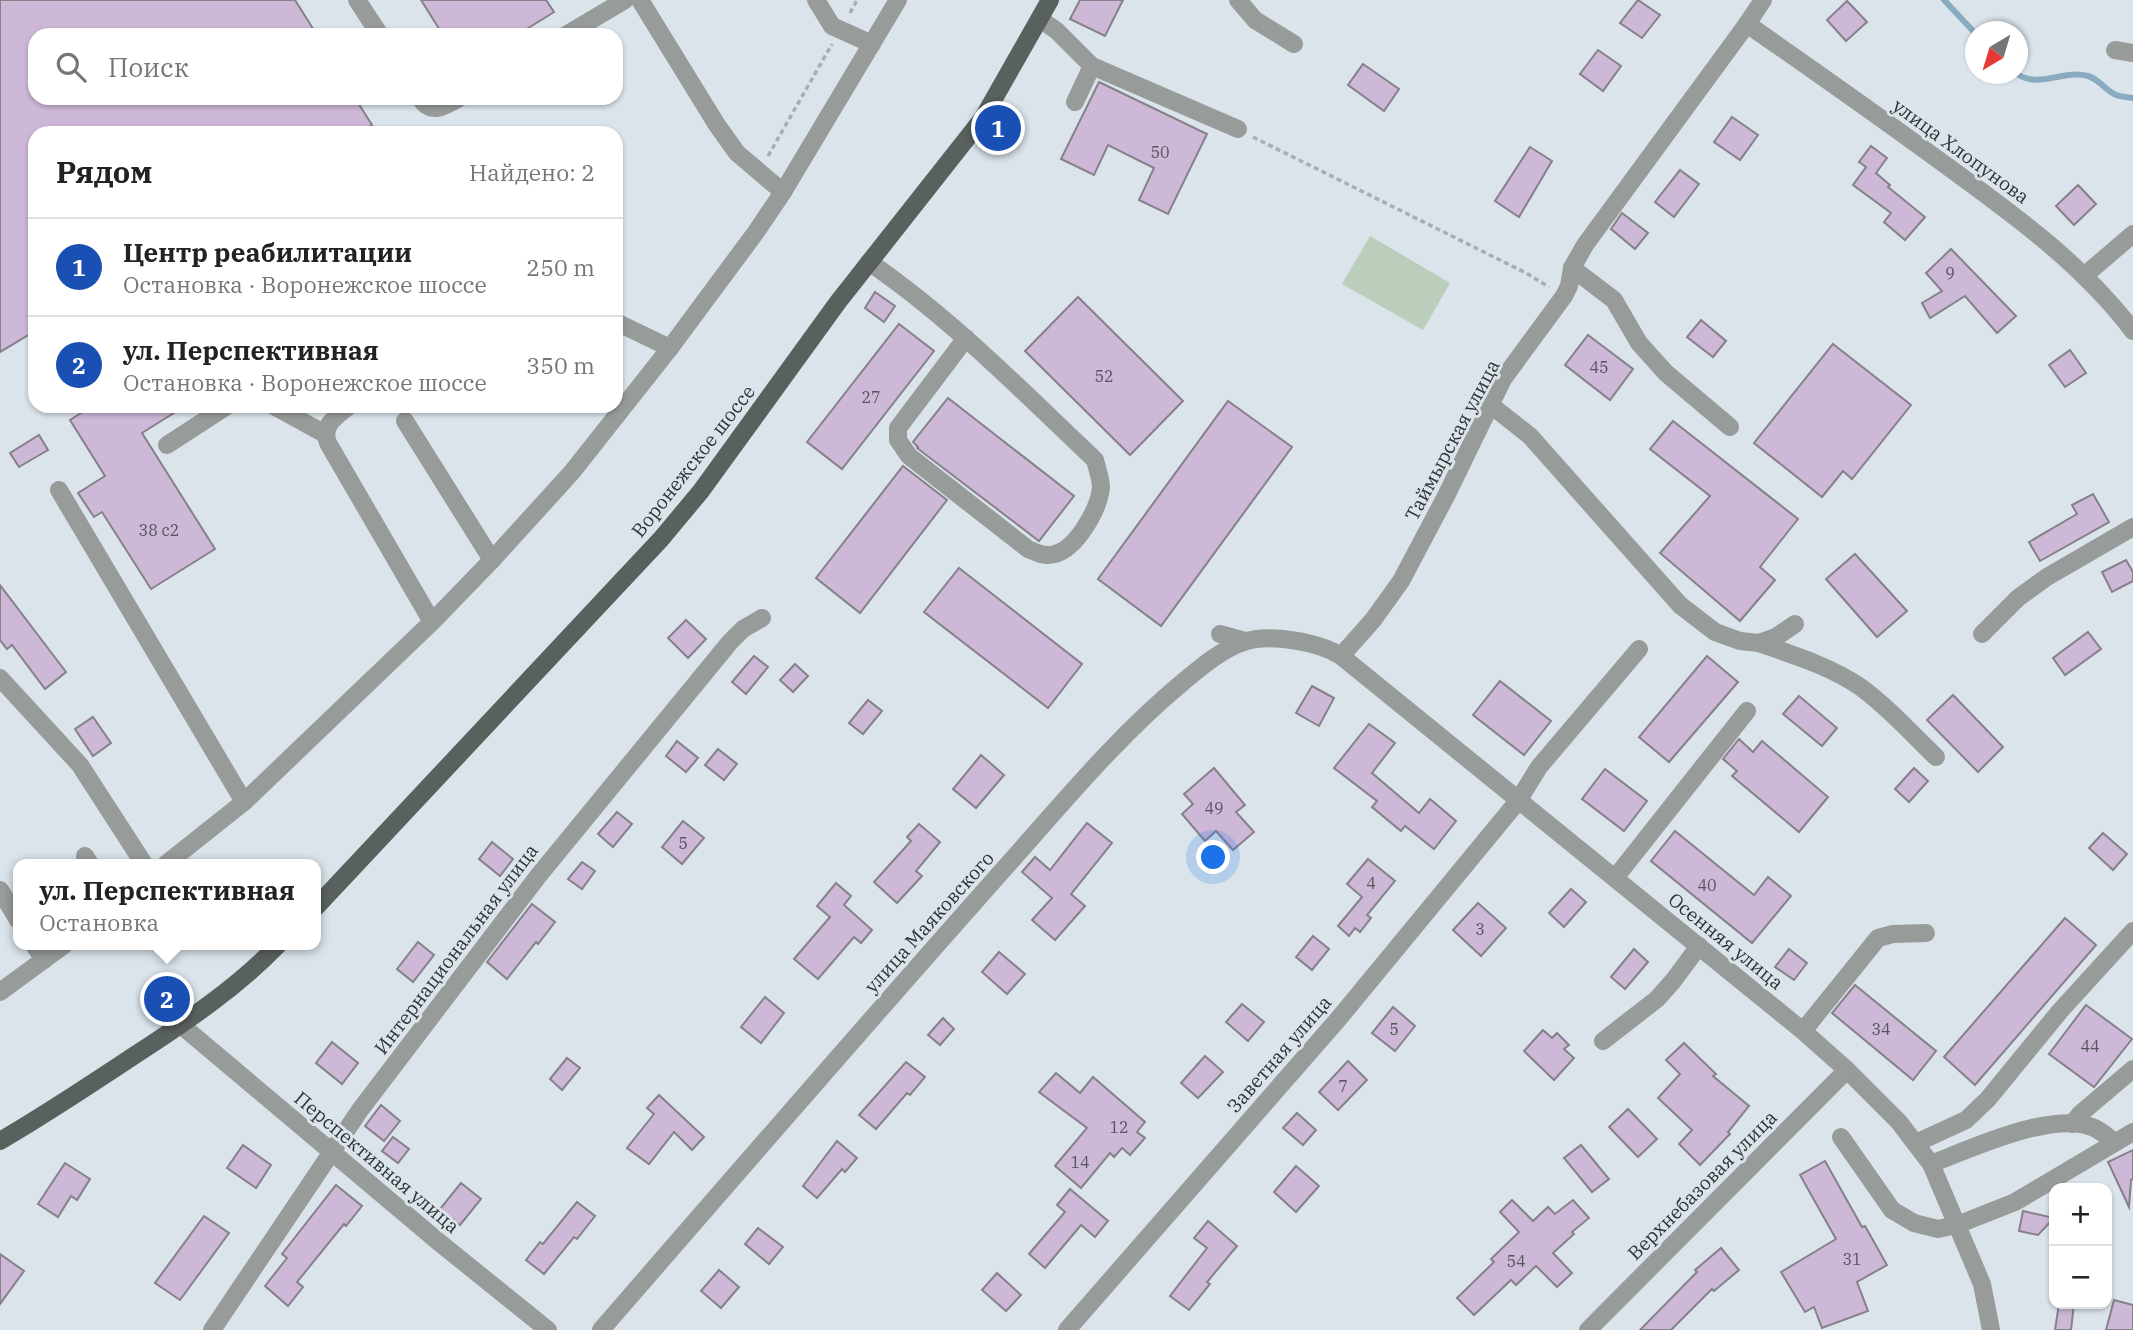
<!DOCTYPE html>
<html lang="ru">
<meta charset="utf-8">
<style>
body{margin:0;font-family:"IBM Plex Serif",serif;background:#f6f6f6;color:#222}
.controls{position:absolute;right:21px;bottom:21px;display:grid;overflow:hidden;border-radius:14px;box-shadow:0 2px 5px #0004}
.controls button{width:63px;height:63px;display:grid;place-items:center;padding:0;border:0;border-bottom:2px solid #e0e0e0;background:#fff;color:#222;font:35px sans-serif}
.compass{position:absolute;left:1965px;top:21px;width:63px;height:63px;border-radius:50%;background:#fff;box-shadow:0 2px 5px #0004;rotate:218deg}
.you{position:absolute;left:1214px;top:858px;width:24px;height:24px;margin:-18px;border:5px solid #fff;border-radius:50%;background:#1a73e8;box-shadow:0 0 0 10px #1a73e833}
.badge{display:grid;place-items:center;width:46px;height:46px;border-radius:50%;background:#0f766e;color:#fff;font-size:23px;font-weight:700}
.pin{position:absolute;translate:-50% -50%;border:4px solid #fff;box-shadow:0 2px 7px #0006}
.popup{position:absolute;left:13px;top:859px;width:308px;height:91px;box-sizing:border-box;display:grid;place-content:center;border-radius:14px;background:#fff;filter:drop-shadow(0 2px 5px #0005);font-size:23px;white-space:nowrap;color:#767676}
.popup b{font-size:26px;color:#222}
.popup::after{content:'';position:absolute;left:50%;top:100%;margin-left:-14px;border:14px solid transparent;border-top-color:#fff}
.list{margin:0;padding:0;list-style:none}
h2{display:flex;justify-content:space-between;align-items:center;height:91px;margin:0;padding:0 28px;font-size:30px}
h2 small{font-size:23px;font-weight:400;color:#767676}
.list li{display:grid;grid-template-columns:46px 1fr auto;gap:21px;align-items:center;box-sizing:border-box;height:98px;padding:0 28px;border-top:2px solid #e0e0e0}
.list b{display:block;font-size:26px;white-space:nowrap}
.list p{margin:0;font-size:23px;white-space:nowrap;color:#767676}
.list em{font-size:23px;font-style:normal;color:#767676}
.icon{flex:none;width:38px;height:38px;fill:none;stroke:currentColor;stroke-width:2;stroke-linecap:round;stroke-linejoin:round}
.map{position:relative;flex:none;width:2133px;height:1330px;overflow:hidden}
.search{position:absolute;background:#fff;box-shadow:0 2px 5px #0004;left:28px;top:28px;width:595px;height:77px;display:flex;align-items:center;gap:18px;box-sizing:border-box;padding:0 24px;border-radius:21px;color:#767676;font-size:26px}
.panel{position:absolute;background:#fff;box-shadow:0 2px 5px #0004;left:28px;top:126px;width:595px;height:287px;border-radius:21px}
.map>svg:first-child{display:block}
.green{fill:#bbcdbb}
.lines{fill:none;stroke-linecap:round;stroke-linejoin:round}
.stream{stroke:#88abc0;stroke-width:6}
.building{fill:#cdb8d7;stroke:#868188;stroke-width:2}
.path{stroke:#a7aeb4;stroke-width:3.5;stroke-dasharray:5 3.5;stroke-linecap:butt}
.minor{stroke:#979b9a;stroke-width:18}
.major{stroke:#59615e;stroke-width:18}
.labels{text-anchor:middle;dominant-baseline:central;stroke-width:6;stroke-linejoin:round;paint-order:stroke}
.number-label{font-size:16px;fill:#56545d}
.street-label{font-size:19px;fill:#2e3234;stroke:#dbe4eb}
</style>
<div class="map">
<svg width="2133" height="1330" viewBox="0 0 2133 1330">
<rect width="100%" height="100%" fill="#dbe4eb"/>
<path class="green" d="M1370,236L1450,283L1423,330L1342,284Z"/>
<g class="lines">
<g class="stream">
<path d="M1944,0L1976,34"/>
<path d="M2017,74C2040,89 2063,69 2088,76C2099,79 2106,91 2116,95C2121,97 2128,97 2133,98"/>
</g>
</g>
<g class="building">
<path d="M0,0H295L317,35H35V98H355L372,125L359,133H35V331L0,352Z"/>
<path d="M421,0H546L554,12L517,35H443Z"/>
<path d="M1080,0H1123L1105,36L1070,19Z"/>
<path d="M1638,0L1660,15L1642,38L1620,23Z"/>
<path d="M1847,1L1867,22L1846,41L1827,20Z"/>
<path d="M1598,50L1621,66L1603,91L1580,74Z"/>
<path d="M1363,64L1399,89L1384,111L1348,85Z"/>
<path d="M1099,82L1207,134L1168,214L1139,200L1154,168L1108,145L1094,175L1061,159Z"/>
<path d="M1732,117L1758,135L1740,160L1714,142Z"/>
<path d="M1871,146L1887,158L1876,173L1890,185L1888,187L1925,217L1905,240L1884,222L1891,213L1853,185L1866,167L1859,162Z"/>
<path d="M1530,147L1552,161L1519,217L1495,201Z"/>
<path d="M1680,170L1699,184L1674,217L1655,202Z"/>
<path d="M2078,185L2096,204L2074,225L2056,206Z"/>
<path d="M1622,213L1648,233L1635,249L1611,229Z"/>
<path d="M1951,249L2016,316L1997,333L1965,296L1930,318L1922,303L1942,291L1926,273Z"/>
<path d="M875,292L895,306L884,322L865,308Z"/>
<path d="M1078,297L1183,401L1130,455L1025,351Z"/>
<path d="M1701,320L1726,341L1713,357L1687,337Z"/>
<path d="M899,324L934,351L842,469L807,442Z"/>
<path d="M1588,335L1633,369L1610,400L1565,365Z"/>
<path d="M1833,344L1911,405L1852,479L1843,471L1822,497L1754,443Z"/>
<path d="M2070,350L2086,373L2065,387L2049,365Z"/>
<path d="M948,398L1074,496L1039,541L917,448L918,447L913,442Z"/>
<path d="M1228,401L1292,447L1161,626L1098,579Z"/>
<path d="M92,406H185L142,433L215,549L151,589L102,512L94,517L78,493L105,476L70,420Z"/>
<path d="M1673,421L1798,519L1760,567L1775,580L1740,621L1660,553L1710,496L1650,449Z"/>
<path d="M39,435L48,450L19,467L10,453Z"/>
<path d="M903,466L947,500L860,613L816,578Z"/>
<path d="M2093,494L2109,522L2040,561L2029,542L2077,514L2072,505Z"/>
<path d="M1855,554L1907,611L1877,637L1826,579Z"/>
<path d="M2126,560L2133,572V581L2112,592L2102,572Z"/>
<path d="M959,568L1082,664L1048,708L924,612Z"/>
<path d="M0,585L66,672L45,689L12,645L7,649L0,640Z"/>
<path d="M686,620L706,639L688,658L668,638Z"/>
<path d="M2088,632L2101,649L2065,675L2053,658Z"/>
<path d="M754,656L768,667L746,694L732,682Z"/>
<path d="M1707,656L1738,682L1669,762L1639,737Z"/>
<path d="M795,664L808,676L793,692L780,680Z"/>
<path d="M1500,681L1551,721L1524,755L1473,715Z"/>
<path d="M1312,686L1334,698L1319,726L1296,713Z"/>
<path d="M1953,695L2003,747L1978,772L1927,720Z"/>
<path d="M1799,696L1837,728L1822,746L1783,714Z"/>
<path d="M868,700L882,711L863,734L849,723Z"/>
<path d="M93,717L111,743L93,756L75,729Z"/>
<path d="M1369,724L1395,743L1372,773L1419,813L1430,799L1456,821L1434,849L1405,826L1401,831L1372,807L1377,801L1334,768Z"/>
<path d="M1739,739L1753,752L1762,741L1828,797L1799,832L1732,776L1737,771L1723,759Z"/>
<path d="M677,741L698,758L686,772L666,756Z"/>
<path d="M718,749L737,764L724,780L705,765Z"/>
<path d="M981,755L1004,775L976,808L953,789Z"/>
<path d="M1214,768L1245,805L1236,812L1254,832L1233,850L1216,831L1205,841L1182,814L1193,804L1184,794Z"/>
<path d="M1914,768L1928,781L1909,802L1895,789Z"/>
<path d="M1605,769L1647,801L1624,831L1582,799Z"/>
<path d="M617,812L632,824L613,847L598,834Z"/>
<path d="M683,821L704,838L682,864L662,847Z"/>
<path d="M1087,823L1112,843L1071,894L1085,906L1055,940L1032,920L1052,898L1022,872L1035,857L1050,870Z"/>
<path d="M919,824L940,842L916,871L922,876L897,903L874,882L911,841L907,837Z"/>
<path d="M1675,831L1754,895L1768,877L1791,896L1752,943L1651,861Z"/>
<path d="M2103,833L2127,854L2113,870L2089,848Z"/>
<path d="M492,842L513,859L500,876L479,859Z"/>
<path d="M1368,859L1395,881L1367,915L1371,918L1360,932L1355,928L1349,936L1338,926L1362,897L1347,884Z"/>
<path d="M582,862L595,871L582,889L568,879Z"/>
<path d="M836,883L851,896L844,905L872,930L861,943L854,937L818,979L794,959L830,917L817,906Z"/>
<path d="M1571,889L1586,902L1564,927L1549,913Z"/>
<path d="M1478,903L1506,928L1481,956L1453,930Z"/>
<path d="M532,904L555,922L538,944L536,942L507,979L487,962Z"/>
<path d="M2065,918L2096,945L1975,1085L1944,1057Z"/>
<path d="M1313,936L1329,949L1312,970L1296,957Z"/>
<path d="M418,942L434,955L413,982L397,969Z"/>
<path d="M1634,949L1648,962L1625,989L1611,977Z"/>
<path d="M1789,949L1807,963L1794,980L1775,967Z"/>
<path d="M999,952L1025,974L1007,994L982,972Z"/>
<path d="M1855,985L1936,1051L1913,1080L1832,1013Z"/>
<path d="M765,997L784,1013L761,1043L741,1027Z"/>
<path d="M1242,1004L1264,1022L1248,1041L1226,1022Z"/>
<path d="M2086,1005L2132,1039L2094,1087L2049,1054Z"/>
<path d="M1393,1007L1415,1026L1395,1051L1372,1033Z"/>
<path d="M943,1018L954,1029L940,1045L928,1035Z"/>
<path d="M1543,1030L1552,1038L1557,1033L1569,1045L1564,1049L1574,1058L1554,1080L1524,1051Z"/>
<path d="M332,1042L358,1063L342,1084L316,1063Z"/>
<path d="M1684,1043L1716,1074L1713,1076L1749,1106L1728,1132L1730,1134L1700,1165L1679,1144L1692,1130L1658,1098L1680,1074L1666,1060Z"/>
<path d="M1205,1056L1223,1072L1198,1098L1181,1083Z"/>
<path d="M567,1058L580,1068L562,1090L550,1079Z"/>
<path d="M1348,1061L1367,1080L1338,1110L1319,1092Z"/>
<path d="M906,1062L925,1077L910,1095L907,1093L876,1129L859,1115Z"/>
<path d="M1056,1073L1080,1093L1093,1077L1145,1122L1137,1132L1145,1138L1130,1155L1122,1148L1114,1157L1110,1153L1081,1188L1055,1166L1087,1128L1039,1092Z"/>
<path d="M659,1095L704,1137L692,1150L674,1132L649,1164L627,1148L654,1114L647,1108Z"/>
<path d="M381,1105L400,1121L384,1141L365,1126Z"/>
<path d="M1628,1109L1657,1139L1638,1157L1609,1127Z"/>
<path d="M1297,1113L1316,1130L1303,1145L1283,1128Z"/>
<path d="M393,1137L409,1149L398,1163L382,1151Z"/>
<path d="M837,1141L857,1158L845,1172L842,1169L817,1198L803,1186Z"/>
<path d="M243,1145L271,1165L256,1188L227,1168Z"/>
<path d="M1581,1145L1609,1179L1592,1192L1564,1158Z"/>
<path d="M2133,1150V1179L2131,1180L2129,1207L2108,1162Z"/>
<path d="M1825,1161L1862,1227L1865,1226L1887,1265L1857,1282L1868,1311L1822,1328L1814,1307L1805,1312L1781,1272L1836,1239L1800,1175Z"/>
<path d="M65,1163L90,1179L77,1200L71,1196L58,1217L38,1204Z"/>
<path d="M1296,1166L1319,1186L1296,1212L1274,1192Z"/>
<path d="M461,1183L481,1199L460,1225L440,1209Z"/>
<path d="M336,1185L362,1206L346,1226L344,1224L297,1282L303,1287L288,1306L265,1286L287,1258L282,1254Z"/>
<path d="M1070,1189L1108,1221L1095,1237L1081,1225L1045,1268L1029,1254L1065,1212L1057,1205Z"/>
<path d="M1512,1200L1533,1221L1548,1207L1555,1214L1573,1200L1589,1218L1572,1232L1574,1234L1553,1253L1572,1273L1557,1287L1536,1266L1516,1285L1511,1280L1474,1315L1457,1298L1494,1262L1491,1259L1519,1232L1500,1212Z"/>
<path d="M577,1202L595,1216L577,1239L574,1237L544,1274L526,1260L540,1242L543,1244Z"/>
<path d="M2023,1211L2054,1218L2038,1235L2019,1231Z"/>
<path d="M204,1216L229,1233L180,1300L155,1283Z"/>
<path d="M1208,1221L1237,1246L1207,1282L1210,1284L1189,1310L1170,1296L1207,1248L1194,1238Z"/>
<path d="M758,1228L783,1247L769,1264L745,1244Z"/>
<path d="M1721,1248L1739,1270L1714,1291L1712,1289L1671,1330H1640L1697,1272L1695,1270Z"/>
<path d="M0,1254L24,1271L0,1304Z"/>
<path d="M719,1270L739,1287L721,1308L701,1291Z"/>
<path d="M997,1273L1021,1295L1006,1311L982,1290Z"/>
<path d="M2114,1300L2133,1305V1330H2106Z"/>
<path d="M2059,1304H2074L2071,1330H2055Z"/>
</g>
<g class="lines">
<g class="path">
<path d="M850,13L857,0"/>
<path d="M1253,137L1526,273L1549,287"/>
<path d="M768,156L832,44"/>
</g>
<g class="minor">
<path d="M357,0L380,35"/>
<path d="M640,0L717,125L737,153L783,192"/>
<path d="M816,0L832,26L872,44"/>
<path d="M1238,0L1255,20L1294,44"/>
<path d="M1040,19L1057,31L1092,66L1238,129"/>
<path d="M1747,24C1816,72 1884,120 1951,169C2017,217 2084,266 2133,331"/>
<path d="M566,35L625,0"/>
<path d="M2115,50L2133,53"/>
<path d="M420,98C431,115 444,107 459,98"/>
<path d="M1075,102L1092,66"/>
<path d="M869,262C952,319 1022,391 1095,460C1097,468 1101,479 1101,487C1099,509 1077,548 1055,554C1045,557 1037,553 1028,549L909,456L898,440V428L966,338"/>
<path d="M1572,268L1614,300L1639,343L1666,373L1730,427"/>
<path d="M2084,276L2133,234"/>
<path d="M616,322L670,348"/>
<path d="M274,406L325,434"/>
<path d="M349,406C336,417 321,425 328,443L432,622"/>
<path d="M1492,406L1530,436L1680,605L1715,632L1740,641L1759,643L1776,637L1795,624"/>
<path d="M405,421L492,560"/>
<path d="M167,445L227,406"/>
<path d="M59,490L244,802"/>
<path d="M1220,634L1245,641"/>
<path d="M1982,634L2018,598L2047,577L2133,527"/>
<path d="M1759,643C1793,655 1829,666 1859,686C1887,706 1911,733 1936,757"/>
<path d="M1341,656L1373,620L1401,581L1446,496L1503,379L1564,296L1569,286L1572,268L1585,245L1747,24L1763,0"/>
<path d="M0,678L80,765L144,864"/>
<path d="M85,856L90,864"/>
<path d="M166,864L244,802L432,622L492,560L572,472L670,348L756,232L783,192L898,0"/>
<path d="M1615,878L1747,711"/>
<path d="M0,890L18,920"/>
<path d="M34,945L44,960"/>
<path d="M0,992L64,945"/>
<path d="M181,1025L440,1243L548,1330"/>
<path d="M1803,1031L1878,938L1893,934L1926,933"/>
<path d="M1603,1041L1657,999L1673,981L1699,946"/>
<path d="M2072,1124L2080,1114L2133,1069"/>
<path d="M1841,1137L1892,1210L1914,1223L1938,1229L1957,1225L2015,1202L2133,1132"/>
<path d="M1916,1143L1966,1120L1988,1099L2060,1011L2133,931"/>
<path d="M1931,1164C1970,1149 2051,1111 2092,1127C2100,1130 2108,1137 2115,1142"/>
<path d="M212,1330L360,1110L539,875L730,642L743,629L762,618"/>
<path d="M601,1330C737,1173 873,1016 1011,861C1066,799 1119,735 1183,682C1201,667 1222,649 1244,642C1269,633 1319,642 1341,656L1803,1031L1847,1070L1899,1122L1931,1164L1982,1284L1991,1330"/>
<path d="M1067,1330L1340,1017L1518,801L1539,767L1639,649"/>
<path d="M1588,1330L1847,1070"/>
</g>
<g class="major">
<path d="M316,907L661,539L701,491L838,302L983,118L1050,0"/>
<path d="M0,1141C46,1114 90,1085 135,1055C186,1022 236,988 278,945"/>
</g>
</g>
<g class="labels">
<g class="number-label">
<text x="1160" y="152">50</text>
<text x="1950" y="273">9</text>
<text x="1599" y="367">45</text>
<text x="1104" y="376">52</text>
<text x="871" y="397">27</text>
<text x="159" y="530">38 с2</text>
<text x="1214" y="808">49</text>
<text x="683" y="843">5</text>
<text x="1371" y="883">4</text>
<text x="1707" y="885">40</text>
<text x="1480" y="929">3</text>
<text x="1394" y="1029">5</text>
<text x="1881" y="1029">34</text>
<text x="2090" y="1046">44</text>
<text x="1343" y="1086">7</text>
<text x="1119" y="1127">12</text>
<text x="1080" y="1162">14</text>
<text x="1852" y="1259">31</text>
<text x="1516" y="1261">54</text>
</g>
<g class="street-label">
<text transform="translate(1961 151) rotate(36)">улица Хлопунова</text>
<text transform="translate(1452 440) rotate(-62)">Таймырская улица</text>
<text transform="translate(693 461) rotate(-52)">Воронежское шоссе</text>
<text transform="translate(929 922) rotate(-48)">улица Маяковского</text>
<text transform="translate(1726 941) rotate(39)">Осенняя улица</text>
<text transform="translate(456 949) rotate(-53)">Интернациональная улица</text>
<text transform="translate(1279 1054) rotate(-49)">Заветная улица</text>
<text transform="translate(377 1162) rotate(40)">Перспективная улица</text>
<text transform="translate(1702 1185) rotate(-45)">Верхнебазовая улица</text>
</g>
</g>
</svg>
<div class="controls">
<button>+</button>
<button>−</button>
</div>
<svg class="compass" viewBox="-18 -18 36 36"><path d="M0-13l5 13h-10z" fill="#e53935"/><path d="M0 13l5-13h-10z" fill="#767676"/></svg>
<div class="you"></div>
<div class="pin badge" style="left:998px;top:128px;background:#1a4fb4">1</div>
<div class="pin badge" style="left:167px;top:999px;background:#1a4fb4">2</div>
<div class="popup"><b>ул. Перспективная</b>Остановка</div>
<div class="search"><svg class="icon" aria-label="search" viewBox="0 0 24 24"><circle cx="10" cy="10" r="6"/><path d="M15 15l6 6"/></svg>Поиск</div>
<section class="panel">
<h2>Рядом<small>Найдено: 2</small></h2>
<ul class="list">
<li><span class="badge" style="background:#1a4fb4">1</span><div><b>Центр реабилитации</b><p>Остановка · Воронежское шоссе</p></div><em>250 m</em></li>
<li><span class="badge" style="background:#1a4fb4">2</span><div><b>ул. Перспективная</b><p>Остановка · Воронежское шоссе</p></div><em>350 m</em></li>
</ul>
</section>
</div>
